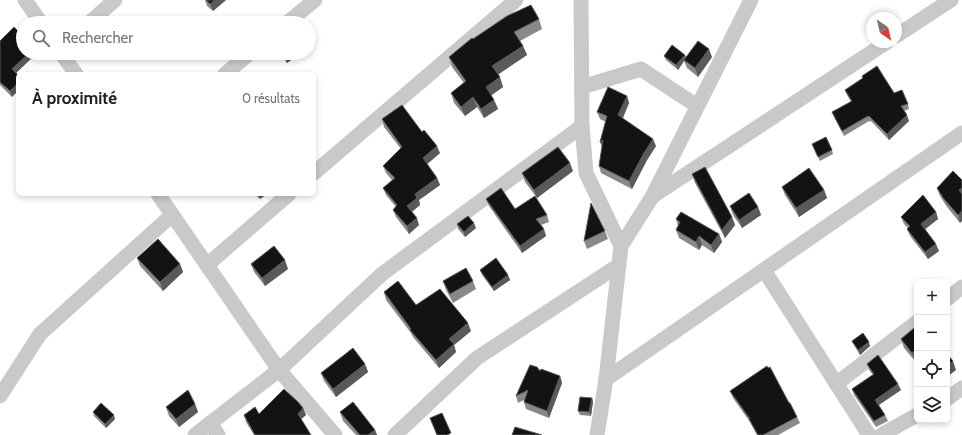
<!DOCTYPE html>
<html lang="fr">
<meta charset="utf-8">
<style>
body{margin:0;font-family:Cabin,sans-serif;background:#f2f2f2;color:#222}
.controls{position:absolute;right:12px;bottom:12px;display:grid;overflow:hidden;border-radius:6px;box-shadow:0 2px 6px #0003}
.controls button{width:36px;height:36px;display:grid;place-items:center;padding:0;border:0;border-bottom:1px solid #e0e0e0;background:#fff;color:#222;font:20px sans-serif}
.compass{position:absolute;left:866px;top:12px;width:36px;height:36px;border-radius:50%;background:#fff;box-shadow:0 2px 6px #0003;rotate:146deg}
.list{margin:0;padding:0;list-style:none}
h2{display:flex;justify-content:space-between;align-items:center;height:52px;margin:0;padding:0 16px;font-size:17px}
h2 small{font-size:13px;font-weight:400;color:#767676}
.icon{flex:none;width:22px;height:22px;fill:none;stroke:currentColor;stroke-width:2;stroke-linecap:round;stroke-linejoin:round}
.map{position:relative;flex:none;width:962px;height:435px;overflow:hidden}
.search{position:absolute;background:#fff;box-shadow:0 2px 6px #0003;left:16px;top:16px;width:300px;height:44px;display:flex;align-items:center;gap:10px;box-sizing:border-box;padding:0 14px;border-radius:22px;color:#767676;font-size:15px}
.panel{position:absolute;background:#fff;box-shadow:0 2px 6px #0003;left:16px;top:72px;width:300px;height:124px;border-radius:6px}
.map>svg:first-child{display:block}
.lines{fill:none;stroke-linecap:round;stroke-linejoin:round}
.street{stroke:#c9c9c9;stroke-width:15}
.wall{fill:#898989}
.shaded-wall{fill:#5a5a5a}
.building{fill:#131313;stroke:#5a5a5a}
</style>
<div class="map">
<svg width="962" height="435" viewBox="0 0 962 435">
<rect width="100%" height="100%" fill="#fff"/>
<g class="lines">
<g class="street">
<path d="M25,0L41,23"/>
<path d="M581,0L582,126L586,173L621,246"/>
<path d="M89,23L115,0"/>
<path d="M287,23L315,0"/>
<path d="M896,36L951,0"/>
<path d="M61,53L76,74"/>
<path d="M225,74L250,53"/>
<path d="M582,87L641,69L697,106"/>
<path d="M314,173L516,0"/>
<path d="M158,194L279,370L335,435"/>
<path d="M653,196L887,42"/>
<path d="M207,265L289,194"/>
<path d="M764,270L869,435"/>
<path d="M947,299L962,287"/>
<path d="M606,379L962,133"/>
<path d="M836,384L917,322"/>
<path d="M0,396L40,334L172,215"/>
<path d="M947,399L962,388"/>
<path d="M210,423L218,435"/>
<path d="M195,435L279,370L382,274L582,126"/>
<path d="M395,435L477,358L619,265"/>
<path d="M597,435L606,379L621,246L652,197L751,0"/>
<path d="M881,435L917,415"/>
</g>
</g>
<g class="wall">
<path d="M205,0H226L213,11L207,6Z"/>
<path d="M539,19L542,29L520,41L523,46L527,55L498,74L503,87L491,95L494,100L498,109L484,118L477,107L465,116L454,103L451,93L464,83L452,67L449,57Z"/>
<path d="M0,41L23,53H37L16,73L12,97L0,85Z"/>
<path d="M279,53H301L287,63Z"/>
<path d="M685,55L686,57H712L698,77L687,68L684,61L678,70L666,60L664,56Z"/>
<path d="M862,76L894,93L908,104L909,109L904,111L909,121L889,140L871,121L870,122L869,121L844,136L834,117L832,112L851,102L847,95L845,90L863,78Z"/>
<path d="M627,96L629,103L623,118L656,146L647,160L632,189L601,173L599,166L606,122L600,119L597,112Z"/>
<path d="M382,119L422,132L440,153L427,164L437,178L440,185L419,200L420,205L412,212L419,225L409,234L396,217L393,210L396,207L386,195L383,188L392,180L386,173L383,166L401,149L384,127Z"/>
<path d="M812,144L832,150L833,154L820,161Z"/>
<path d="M573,171L537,198L525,182L522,173Z"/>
<path d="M692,174L732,217L735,225L725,238L695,183Z"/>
<path d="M962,180L960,223L947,207L940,196L937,188Z"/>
<path d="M782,187L824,190L827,198L799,217L785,195Z"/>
<path d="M254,194H267L260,199Z"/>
<path d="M486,199L515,209L547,215L549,222L541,225L546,236L522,253L489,206Z"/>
<path d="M730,206L758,207L761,215L742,228L733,215Z"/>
<path d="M936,212L938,219L925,229L939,251L928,259L910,236L907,229L908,228L904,224L901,217Z"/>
<path d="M676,219L719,234L722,242L714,253L702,245L699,250L679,238L676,230L678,226Z"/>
<path d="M457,224L476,228L465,237L458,229Z"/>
<path d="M605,231L608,239L587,249L584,241Z"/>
<path d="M137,258L180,264L183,272L163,291L140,266Z"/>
<path d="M251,264L288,269L265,286L254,272Z"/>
<path d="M480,270L508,275L510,280L494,291L482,275Z"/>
<path d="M443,281H473L476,289L453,303L446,290Z"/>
<path d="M384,292L416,305L471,331L454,345L456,352L439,368L413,337L411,333L386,300Z"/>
<path d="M917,332V359L915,361L904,348L901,339Z"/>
<path d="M852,341L870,346L860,355L854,345Z"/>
<path d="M365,364L368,372L336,397L324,381L321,373Z"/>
<path d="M867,364L901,390L879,405L885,415L888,421L876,427L854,395L852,389L873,375L869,370Z"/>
<path d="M540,371L560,376L562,383L549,418L526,409L524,402V400L518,403L516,396Z"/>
<path d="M730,391L789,403L797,417L800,423L778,435H757L750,422L733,398Z"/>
<path d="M592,398L593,402L591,416L580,415L578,411Z"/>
<path d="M195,404L198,412L179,427L169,416L166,407Z"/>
<path d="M303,408L306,415L301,419L311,435H254L246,422L244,415Z"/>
<path d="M93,412L115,419L106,428L94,416Z"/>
<path d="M340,412L375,430L377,435H356L343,421Z"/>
</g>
<g class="shaded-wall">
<path d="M215,0H226L213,11L210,4Z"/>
<path d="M523,46L527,55L496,76L492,66Z"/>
<path d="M709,49L712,57L698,77L695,68Z"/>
<path d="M29,53H37L14,75L12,69Z"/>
<path d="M294,53H301L287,63L286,59Z"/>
<path d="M685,55L686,59L684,60V61L678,70L676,65Z"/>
<path d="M500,77L503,87L489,97L486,87Z"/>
<path d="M18,83V91L12,97L10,91Z"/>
<path d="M627,96L629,103L621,122L618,115Z"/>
<path d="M473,97L477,107L465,116L461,107Z"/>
<path d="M494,100L498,109L484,118L481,109Z"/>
<path d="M907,115L909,121L889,140L887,134Z"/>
<path d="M653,139L656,146L647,160L632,189L629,181L644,153Z"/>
<path d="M603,140V149L600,142Z"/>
<path d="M437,146L440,153L425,166L423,158Z"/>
<path d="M570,163L573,171L537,198L534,190Z"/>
<path d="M437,178L440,185L419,200L420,205L409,214L407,206L415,194Z"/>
<path d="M962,188V198L959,190Z"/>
<path d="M824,190L827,198L799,217L796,208Z"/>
<path d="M258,194H267L260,199Z"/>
<path d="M758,207L761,215L742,228L739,220Z"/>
<path d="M962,211V221L960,223L958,215Z"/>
<path d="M936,212L938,219L923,231L921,224Z"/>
<path d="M732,217L735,225L725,238L722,230Z"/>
<path d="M417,218L419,225L409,234L407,226Z"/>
<path d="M474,223L476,228L465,237L464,232Z"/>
<path d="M544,229L546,236L522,253L520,246Z"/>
<path d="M719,234L722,242L714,253L711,245Z"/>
<path d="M699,236L702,245L699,250L696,242Z"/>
<path d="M936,244L939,251L928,259L925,252Z"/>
<path d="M285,260L288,269L265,286L262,278Z"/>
<path d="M180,264L183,272L163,291L160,282Z"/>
<path d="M508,275L510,280L494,291L492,287Z"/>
<path d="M468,323L471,331L454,345L456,352L439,368L436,360L449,339Z"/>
<path d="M869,342L870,346L860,355L858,350Z"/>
<path d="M914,351L917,358V359L915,361L912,353Z"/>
<path d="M953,361L956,370L947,377V366Z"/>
<path d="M365,364L368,372L336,397L333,389Z"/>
<path d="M560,376L562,383L549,418L547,411Z"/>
<path d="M898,384L901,390L877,406L875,400Z"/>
<path d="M592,398L593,402L591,416L589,412Z"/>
<path d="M195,404L198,412L179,427L176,419Z"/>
<path d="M303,408L306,415L300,420L298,414Z"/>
<path d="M114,415L115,419L106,428L105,424Z"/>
<path d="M375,430L377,435H368Z"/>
</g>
<g class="building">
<path d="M206,0H215L210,4Z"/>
<path d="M531,5L539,19L514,32L523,46L492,66L500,77L486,87L494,100L481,109L473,97L461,107L451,93L466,81L449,57L472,38L473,39L507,16Z"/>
<path d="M14,27L23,36V53H29L12,69L18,75V83L10,91L0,82V41Z"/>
<path d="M698,41L709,49L695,68L684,60Z"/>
<path d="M672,45L685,55L676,65L664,56Z"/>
<path d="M281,53H294L286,59Z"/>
<path d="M877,66L894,93L902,90L908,104L901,106L907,115L887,134L869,116L868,117V116L842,131L832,112L852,101L845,90L863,78L862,76Z"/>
<path d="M608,87L627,96L618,115L653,139L644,153L629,181L599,166L603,140L600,142L607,116L597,112Z"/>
<path d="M402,105L422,132L424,130L437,146L423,158L437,178L415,194L417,198L407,206L417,218L407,226L393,210L397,205L383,188L395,178L383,166L402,147L382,119Z"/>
<path d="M826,137L832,150L818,157L812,144Z"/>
<path d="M558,147L570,163L534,190L522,173Z"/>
<path d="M705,167L732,217L722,230L692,174Z"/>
<path d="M809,168L824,190L796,208L782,187Z"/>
<path d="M953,171L962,180V188L959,190L962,194V211L958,215L944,199L937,188Z"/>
<path d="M501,188L515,209L535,196L547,215L536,219L544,229L520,246L486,199Z"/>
<path d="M749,193L758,207L739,220L730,206Z"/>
<path d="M923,195L936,212L921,224L936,244L925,252L907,229L910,226L901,217Z"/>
<path d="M591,203L605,231L584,241Z"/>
<path d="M681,212L719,234L711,245L699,236L696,242L676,230L680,222L676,219Z"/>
<path d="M468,216L474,223L464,232L457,224Z"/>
<path d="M158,239L180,264L160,282L137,258Z"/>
<path d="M274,246L285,260L262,278L251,264Z"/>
<path d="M496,258L508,275L492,287L480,270Z"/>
<path d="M466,268L473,281L450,294L443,281Z"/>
<path d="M398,281L416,305L440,289L468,323L449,339L454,344L436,360L410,330L411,329L384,292Z"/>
<path d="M914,328L917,332V354L914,351L912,353L901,339Z"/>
<path d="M863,333L869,342L858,350L852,341Z"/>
<path d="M353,348L365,364L333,389L321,373Z"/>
<path d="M947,354L953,361L947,366Z"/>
<path d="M878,355L898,384L875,400L885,415L874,421L852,389L874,374L867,364Z"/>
<path d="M530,365L537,367L540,371L541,369L560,376L547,411L524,402L528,390L516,396Z"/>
<path d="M767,366L768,368L770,367L789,403H790L797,417L763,435H758L749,419H750L730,391Z"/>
<path d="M284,389L298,402L303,408L298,414L311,435H255L244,415L255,407L259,414Z"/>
<path d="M188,390L195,404L176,419L166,407Z"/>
<path d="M580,397L592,398L589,412L578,411Z"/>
<path d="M353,402L375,430L368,435H360L340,412Z"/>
<path d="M101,403L114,415L105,424L93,412Z"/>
<path d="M442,413L451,433L447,435H437L430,418Z"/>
<path d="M515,427L542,435H512Z"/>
</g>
</svg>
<div class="controls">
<button>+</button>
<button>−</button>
<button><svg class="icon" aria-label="locate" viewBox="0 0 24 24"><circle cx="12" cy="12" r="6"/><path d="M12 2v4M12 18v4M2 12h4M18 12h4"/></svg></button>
<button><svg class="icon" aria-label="layers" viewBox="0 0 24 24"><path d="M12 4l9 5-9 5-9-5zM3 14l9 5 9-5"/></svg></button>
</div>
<svg class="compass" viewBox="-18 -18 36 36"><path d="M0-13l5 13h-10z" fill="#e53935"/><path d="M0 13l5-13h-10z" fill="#767676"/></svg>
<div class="search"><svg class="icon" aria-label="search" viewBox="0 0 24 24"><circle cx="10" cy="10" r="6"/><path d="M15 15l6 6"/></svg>Rechercher</div>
<section class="panel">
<h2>À proximité<small>0 résultats</small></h2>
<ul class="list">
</ul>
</section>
</div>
